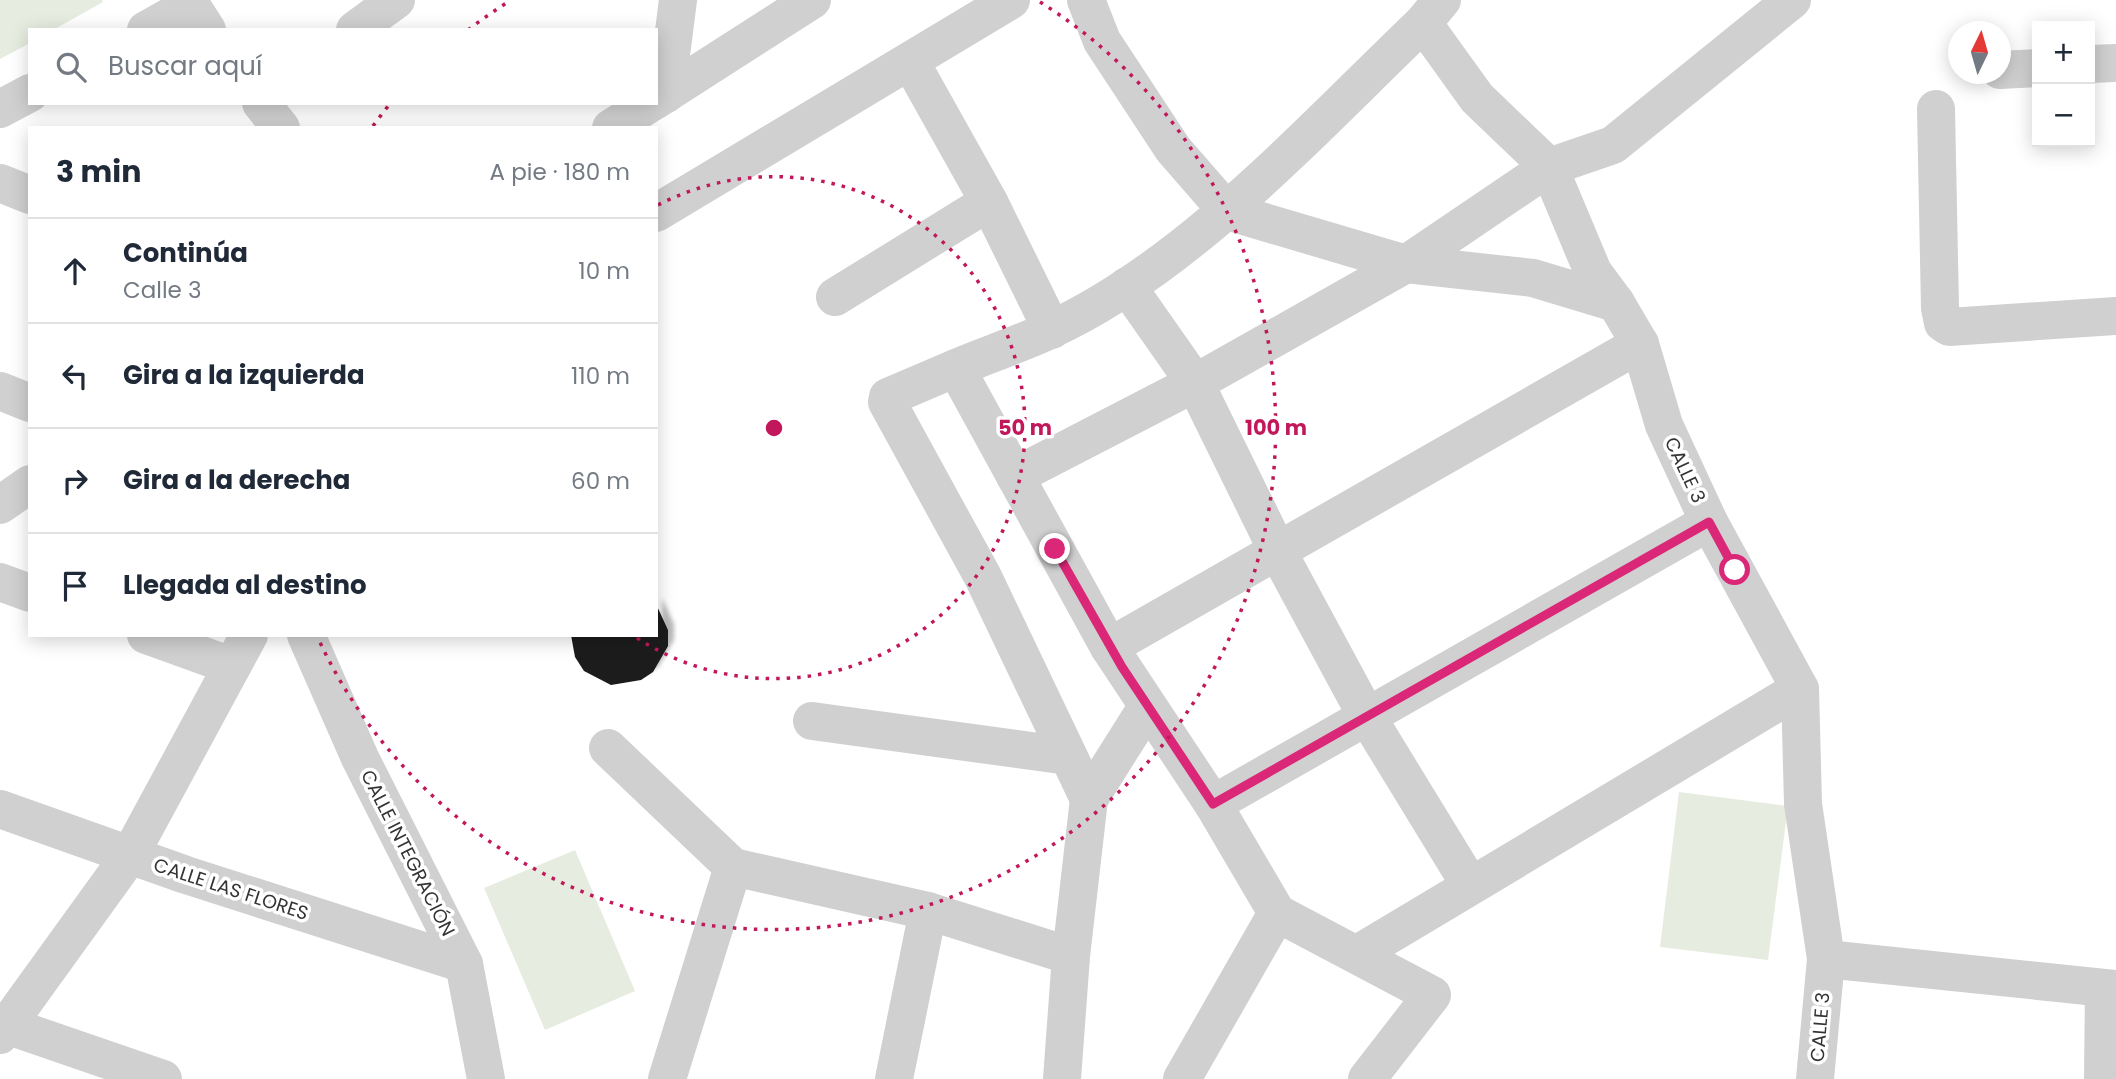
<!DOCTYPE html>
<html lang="es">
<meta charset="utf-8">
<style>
body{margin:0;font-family:Poppins,sans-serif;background:#f6f6f7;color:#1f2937}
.controls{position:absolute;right:21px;top:21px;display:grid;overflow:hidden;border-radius:0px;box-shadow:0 4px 18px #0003}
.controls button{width:63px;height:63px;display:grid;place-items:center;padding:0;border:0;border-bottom:2px solid #e0e1e3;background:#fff;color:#1f2937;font:35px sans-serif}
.compass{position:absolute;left:1948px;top:21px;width:63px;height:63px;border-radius:50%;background:#fff;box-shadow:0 4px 18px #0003;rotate:5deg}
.stop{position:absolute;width:21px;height:21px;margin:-16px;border:5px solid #db2777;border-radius:50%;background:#fff}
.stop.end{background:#db2777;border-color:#fff;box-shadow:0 2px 7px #0008}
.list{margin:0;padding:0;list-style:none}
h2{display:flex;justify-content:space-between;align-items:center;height:91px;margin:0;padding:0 28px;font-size:30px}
h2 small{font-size:23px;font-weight:400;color:#747a83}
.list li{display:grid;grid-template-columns:46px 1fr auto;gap:21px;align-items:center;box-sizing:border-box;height:105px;padding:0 28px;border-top:2px solid #e0e1e3}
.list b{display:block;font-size:26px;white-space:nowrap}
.list p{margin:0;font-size:23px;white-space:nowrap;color:#747a83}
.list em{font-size:23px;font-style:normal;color:#747a83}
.icon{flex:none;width:38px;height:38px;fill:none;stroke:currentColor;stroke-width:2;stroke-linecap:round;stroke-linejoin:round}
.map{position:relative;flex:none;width:2116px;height:1079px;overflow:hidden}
.search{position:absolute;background:#fff;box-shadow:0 4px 18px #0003;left:28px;top:28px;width:630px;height:77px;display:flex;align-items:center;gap:18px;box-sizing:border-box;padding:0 24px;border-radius:0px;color:#747a83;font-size:26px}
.panel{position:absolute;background:#fff;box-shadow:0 4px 18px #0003;left:28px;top:126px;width:630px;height:511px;border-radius:0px}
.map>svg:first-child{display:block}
.green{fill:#e6ecdf}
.building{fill:#1a1a1a;filter:url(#shadow)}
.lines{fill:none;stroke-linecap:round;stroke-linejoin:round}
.street{stroke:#d0d0d0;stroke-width:38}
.route{stroke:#db2777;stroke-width:9}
.ring{fill:none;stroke:#c2185b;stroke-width:3.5;stroke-dasharray:3.5 7}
.labels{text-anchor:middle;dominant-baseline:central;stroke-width:7;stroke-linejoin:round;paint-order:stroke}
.street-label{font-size:19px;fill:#333;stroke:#fff}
.centre{fill:#c2185b;stroke:#fff;stroke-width:3.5}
.ring-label{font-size:21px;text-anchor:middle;font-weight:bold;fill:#c2185b;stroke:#fff;stroke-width:7;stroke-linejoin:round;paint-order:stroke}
</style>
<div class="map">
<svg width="2116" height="1079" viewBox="0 0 2116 1079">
<defs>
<filter id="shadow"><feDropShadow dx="6" dy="-6" stdDeviation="2" flood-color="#0004"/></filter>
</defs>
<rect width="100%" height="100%" fill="#fff"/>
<g class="green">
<path d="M0,0H102L103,2L53,30H30V43L0,59Z"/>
<path d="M1679,792L1788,806L1768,960L1660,947Z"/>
<path d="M575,850L635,991L545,1030L484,888Z"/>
</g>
<path class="building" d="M656,604L668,630V646L653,672L641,680L611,685L584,671L575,657L571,635H656Z"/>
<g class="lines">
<g class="street">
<path d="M1086,0L1102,41L1173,149L1227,211L1406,264L1533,278L1616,303"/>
<path d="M1442,0L1423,23L1477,98L1549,167L1593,272L1616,303L1640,344L1664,425L1709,522L1800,689L1803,804L1826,959L1815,1079"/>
<path d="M146,30L191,5L207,30"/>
<path d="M355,30L396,0"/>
<path d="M910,61L989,202L1052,330"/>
<path d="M2090,64L2116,63"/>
<path d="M2000,70L2037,68"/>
<path d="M666,94L678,0"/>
<path d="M656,100L812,0"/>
<path d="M261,103L281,128"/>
<path d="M0,109L30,93"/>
<path d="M1936,109L1940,308L1943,323L1949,327L2116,316"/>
<path d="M611,128L651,103"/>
<path d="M0,183L30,195"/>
<path d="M656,213L1011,0"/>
<path d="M1127,286L1195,383L1278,552L1366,715L1470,885"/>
<path d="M835,297L989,202"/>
<path d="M956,368L888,397L887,402L983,577L1089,799"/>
<path d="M0,391L30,403"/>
<path d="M1015,476L1195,383L1406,264L1549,167L1613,145L1792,0"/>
<path d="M0,505L30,484"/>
<path d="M0,582L30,593"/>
<path d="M146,635L232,666"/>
<path d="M306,635L360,758L464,964L486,1079"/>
<path d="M1109,647L1640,344"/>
<path d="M812,721L1068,756"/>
<path d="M608,748L733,867L928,911L1071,956"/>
<path d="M1213,804L1709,522"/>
<path d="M0,809L186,875L464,964"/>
<path d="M1359,953L1800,689"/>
<path d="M1826,959L2116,989"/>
<path d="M0,1023L163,1079"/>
<path d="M0,1035L130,855L249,635"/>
<path d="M667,1079L733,867"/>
<path d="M894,1079L928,911"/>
<path d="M1062,1079L1071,956L1089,799L1147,707"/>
<path d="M1182,1079L1277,913"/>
<path d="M1367,1079L1432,995L1277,913L1213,804L1109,647L956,368C987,355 1020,344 1050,330C1188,267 1313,128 1423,23"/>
<path d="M2103,1079L2104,988"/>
</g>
</g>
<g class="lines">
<path class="route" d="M1055,549L1122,667L1213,804L1709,522L1735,570"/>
</g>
<g class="ring">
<path d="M658 205A251 251 0 1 1 634 636"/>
<path d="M373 126A502 502 0 0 1 389 105M468 30A502 502 0 0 1 508 2M1040 2A502 502 0 1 1 317 636"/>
</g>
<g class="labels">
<g class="street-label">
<text transform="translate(1685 470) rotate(65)">CALLE 3</text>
<text transform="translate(408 853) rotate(63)">CALLE INTEGRACIÓN</text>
<text transform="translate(231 889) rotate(18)">CALLE LAS FLORES</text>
<text transform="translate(1820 1027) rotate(-85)">CALLE 3</text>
</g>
</g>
<circle cx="774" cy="428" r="10" class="centre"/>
<g class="ring-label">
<text x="1025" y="435">50 m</text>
<text x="1276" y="435">100 m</text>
</g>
</svg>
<div class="controls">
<button>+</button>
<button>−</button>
</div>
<svg class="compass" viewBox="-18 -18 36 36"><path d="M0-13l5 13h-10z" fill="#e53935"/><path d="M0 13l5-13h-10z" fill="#747a83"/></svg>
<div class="stop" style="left:1735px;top:570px"></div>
<div class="stop end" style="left:1055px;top:549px"></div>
<div class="search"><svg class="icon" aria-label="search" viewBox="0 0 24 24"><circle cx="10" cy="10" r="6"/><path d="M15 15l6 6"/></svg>Buscar aquí</div>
<section class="panel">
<h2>3 min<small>A pie · 180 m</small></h2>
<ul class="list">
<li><svg class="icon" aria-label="ahead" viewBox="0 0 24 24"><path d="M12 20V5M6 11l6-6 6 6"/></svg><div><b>Continúa</b><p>Calle 3</p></div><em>10 m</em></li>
<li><svg class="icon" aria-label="left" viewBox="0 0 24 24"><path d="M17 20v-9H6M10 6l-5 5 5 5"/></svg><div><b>Gira a la izquierda</b></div><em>110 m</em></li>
<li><svg class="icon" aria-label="right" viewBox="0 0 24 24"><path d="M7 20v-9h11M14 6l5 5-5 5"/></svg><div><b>Gira a la derecha</b></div><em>60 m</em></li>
<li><svg class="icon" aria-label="arrive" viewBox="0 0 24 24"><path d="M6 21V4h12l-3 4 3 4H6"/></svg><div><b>Llegada al destino</b></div></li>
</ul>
</section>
</div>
